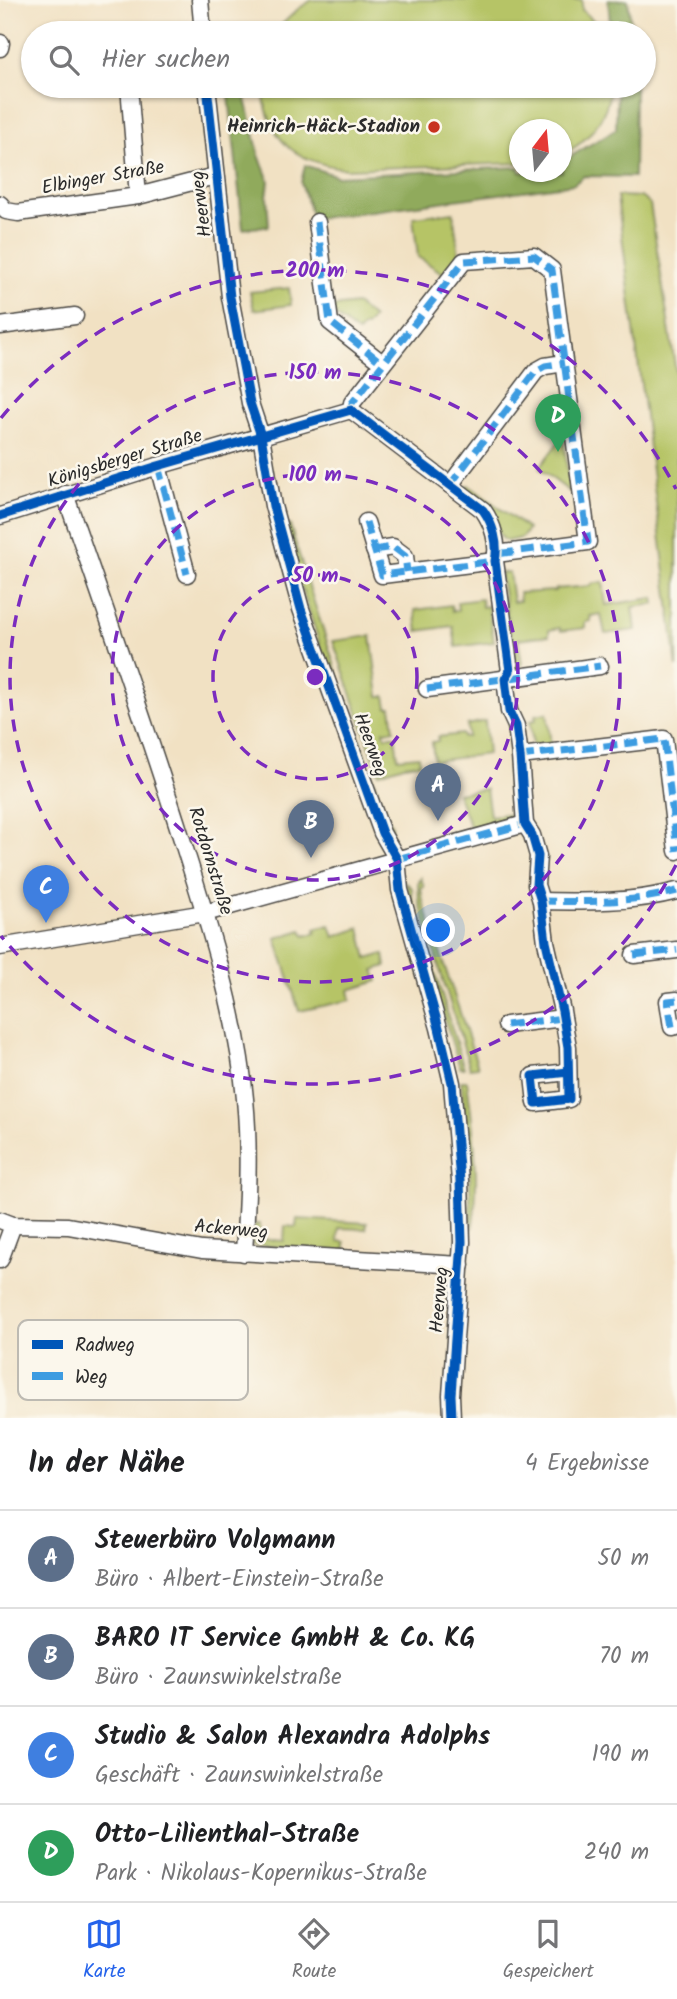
<!DOCTYPE html>
<html lang="de">
<meta charset="utf-8">
<style>
body{margin:0;font-family:Kalam,sans-serif;background:#f2f2f2;color:#202124}
.compass{position:absolute;left:509px;top:119px;width:63px;height:63px;border-radius:50%;background:#fff;box-shadow:0 2px 5px #0004;rotate:16deg}
.you{position:absolute;left:439px;top:931px;width:24px;height:24px;margin:-18px;border:5px solid #fff;border-radius:50%;background:#1a73e8;box-shadow:0 0 0 10px #1a73e833}
.badge{display:grid;place-items:center;width:46px;height:46px;border-radius:50%;background:#2563eb;color:#fff;font-size:23px;font-weight:700}
.pin{position:absolute;translate:-50% -58px;filter:drop-shadow(0 2px 4px #0008)}
.pin::after{content:'';position:absolute;top:37px;width:24px;height:21px;background:inherit;clip-path:polygon(0 0,100% 0,50% 100%)}
.list{margin:0;padding:0;list-style:none}
h2{display:flex;justify-content:space-between;align-items:center;height:91px;margin:0;padding:0 28px;font-size:30px}
h2 small{font-size:23px;font-weight:400;color:#757577}
.list li{display:grid;grid-template-columns:46px 1fr auto;gap:21px;align-items:center;box-sizing:border-box;height:98px;padding:0 28px;border-top:2px solid #e0e0e0}
.list b{display:block;font-size:26px;white-space:nowrap}
.list p{margin:0;font-size:23px;white-space:nowrap;color:#757577}
.list em{font-size:23px;font-style:normal;color:#757577}
.icon{flex:none;width:38px;height:38px;fill:none;stroke:currentColor;stroke-width:2;stroke-linecap:round;stroke-linejoin:round}
.map{position:relative;flex:none;width:677px;height:1418px;overflow:hidden}
.search{position:absolute;background:#fff;box-shadow:0 2px 5px #0004;left:21px;right:21px;top:21px;height:77px;display:flex;align-items:center;gap:18px;box-sizing:border-box;padding:0 24px;border-radius:38px;color:#757577;font-size:26px}
.sheet{height:483px;background:#fff}
nav{display:flex;justify-content:space-around;align-items:center;box-sizing:border-box;height:98px;border-top:2px solid #e0e0e0;background:#fff;font-size:19px;color:#757577}
nav a{display:grid;justify-items:center;gap:4px}
nav .on{color:#2563eb}
.map>svg:first-child{display:block}
.green{fill:#b6c466;stroke:#707848;stroke-width:2}
.forest{fill:#90aa5b;stroke:#5e6a43;stroke-width:2}
.lines{fill:none;stroke-linecap:round;stroke-linejoin:round}
.minor-casing{stroke:#494642;stroke-width:19}
.minor{stroke:#fff;stroke-width:16}
.quiet{stroke:#3d9ce1;stroke-width:7;stroke-dasharray:14 7;stroke-linecap:butt}
.cycleway-casing{stroke:#fbf7ec;stroke-width:13}
.cycleway{stroke:#0057b8;stroke-width:9}
.ring{fill:none;stroke:#7b2cbf;stroke-width:3.5;stroke-dasharray:12 9}
.poi-dot{fill:#c8321e;stroke:#fbf7ec;stroke-width:2.5}
.labels{text-anchor:middle;dominant-baseline:central;stroke-width:5;stroke-linejoin:round;paint-order:stroke}
.poi-label{font-size:19px;font-weight:bold;fill:#2b2b2b;stroke:#fbf7ec;text-anchor:end}
.street-label{font-size:19px;fill:#2b2b2b;stroke:#fbf7ec}
.key{fill:#fbf7ec;stroke:#bdbab2;stroke-width:2}
.key-label{font-size:19px;fill:#2b2b2b}
.centre{fill:#7b2cbf;stroke:#fbf7ec;stroke-width:3.5}
.ring-label{font-size:21px;text-anchor:middle;font-weight:bold;fill:#7b2cbf;stroke:#fbf7ec;stroke-width:5;stroke-linejoin:round;paint-order:stroke}
</style>
<div class="map">
<svg width="677" height="1418" viewBox="0 0 677 1418">
<rect width="100%" height="100%" fill="#fbf7ec"/>
<filter id="ink" filterUnits="userSpaceOnUse"><feTurbulence type="fractalNoise" baseFrequency=".0143" numOctaves="2"/><feDisplacementMap in="SourceGraphic" scale="14" xChannelSelector="R" yChannelSelector="G"/><feConvolveMatrix kernelMatrix="1 2 1 2 8 2 1 2 1" color-interpolation-filters="sRGB"/></filter>
<filter id="wash" filterUnits="userSpaceOnUse"><feTurbulence type="fractalNoise" baseFrequency=".00686" numOctaves="4" result="noise"/><feDisplacementMap in="SourceGraphic" scale="28" xChannelSelector="R" yChannelSelector="G"/><feGaussianBlur stdDeviation="1.57" result="paint"/><feColorMatrix in="noise" values="0 0 0 0 0 0 0 0 0 0 0 0 0 0 0 0 0 1.4 0 .05"/><feComposite in="paint" operator="in"/></filter>
<g filter="url(#wash)">
<rect width="100%" height="100%" fill="#f1e1c3"/>
<g class="green">
<path d="M312,0H582V10L596,23L602,33H273L298,9Z"/>
<path d="M262,86H610C609,116 588,142 562,155V130H520L519,163L347,169C292,161 269,141 262,86Z"/>
<path d="M617,196L641,197L650,204L677,379V667Z"/>
<path d="M453,212L460,262L447,276L418,257L413,217Z"/>
<path d="M289,288L291,305L254,310L250,292Z"/>
<path d="M356,304L373,318L366,327L364,326L358,333L333,314V307Z"/>
<path d="M563,436L570,492L539,468Z"/>
<path d="M468,485L528,529L522,538L507,541L504,540L464,490Z"/>
<path d="M290,525C319,623 353,719 386,817L392,825L391,834C349,734 313,629 283,526Z"/>
<path d="M509,572L513,602L520,601L519,593L555,591V589L591,586V584L603,582L606,605L654,598L655,604L633,607L636,630L605,634L601,614L590,616L591,621L585,622V628L561,631L560,628L549,630V635L518,639L522,665L516,666L500,573Z"/>
<path d="M481,599L482,607L488,606L494,642L456,647L453,626L418,631L415,610L451,605L452,611L458,610L457,602Z"/>
<path d="M371,636L379,696H385L387,707H391L394,730L384,731L385,736H395L398,758L419,756L420,763L404,765L379,773L333,641Z"/>
<path d="M547,713L551,746L533,747L530,721L536,720L535,715Z"/>
<path d="M485,721L488,754L434,761L432,742L438,741V737L462,734L463,737H468L467,725Z"/>
<path d="M486,789L490,816L507,814L508,816L517,814L516,820L473,834L457,793Z"/>
<path d="M421,878L424,887L421,889L423,901L478,1067L470,1068L419,901L418,884Z"/>
<path d="M406,883L412,888V897L464,1068H460L422,948Z"/>
<path d="M330,925L334,937L360,928L367,959L384,954L386,966L374,970L378,981L349,990L351,1000L299,1011L276,938L302,930L305,936L316,933L315,929Z"/>
<path d="M461,1081H467C473,1125 482,1193 470,1236V1159Z"/>
<path d="M297,1219L367,1223L366,1229L339,1228L338,1241L345,1242V1251L252,1245L255,1224H260V1239L284,1241L285,1226L296,1227Z"/>
</g>
<g class="forest">
<path d="M608,0H628L632,33H611Z"/>
<path d="M228,86H243L259,155L269,181L267,197L269,226L243,229Z"/>
<path d="M617,86H635L634,177L584,176L574,184L313,219L301,183L305,165L337,176L519,167L520,172H562V159L571,156L616,129Z"/>
</g>
</g>
<g filter="url(#ink)">
<g class="lines">
<g class="minor-casing">
<g id="minor">
<path d="M200,0L203,33"/>
<path d="M0,48L1,43"/>
<path d="M129,86L138,196"/>
<path d="M207,86L230,297L250,403L261,436L273,506L301,609L382,833L397,859L400,890L439,1028L452,1083L460,1181L462,1242L451,1395L452,1418"/>
<path d="M0,204L6,211L18,213L138,196L215,176"/>
<path d="M317,222L330,322L382,363"/>
<path d="M0,326L75,316"/>
<path d="M351,410L352,403L464,261L534,256L552,270L588,542L496,554"/>
<path d="M158,466L187,574"/>
<path d="M450,485L536,371L545,366L564,363"/>
<path d="M65,494C106,611 147,728 184,846C209,925 238,1017 245,1099C250,1151 247,1201 244,1253"/>
<path d="M0,516L158,466L351,410L483,510C493,524 499,544 495,561L510,671L505,679L509,711L516,726L520,756L525,824L532,835L538,856L536,885L541,901L546,942L562,1011L568,1047L569,1099L536,1103L533,1076L568,1072"/>
<path d="M366,522L382,575L495,561"/>
<path d="M374,550L393,547L405,556L407,572"/>
<path d="M427,689L600,666"/>
<path d="M520,756L664,739L677,851"/>
<path d="M541,901C588,902 632,903 677,891"/>
<path d="M0,947L205,913L525,824"/>
<path d="M634,955L677,950"/>
<path d="M677,1000L668,1001L672,1027L677,1026"/>
<path d="M506,1025L563,1018"/>
<path d="M0,1220L13,1225L68,1226L202,1250L461,1265"/>
<path d="M0,1260L13,1225"/>
</g>
</g>
<use href="#minor" class="minor"/>
<g class="quiet">
<path d="M317,222L330,322L382,363"/>
<path d="M351,410L352,403L464,261L534,256L552,270L588,542L496,554"/>
<path d="M158,466L187,574"/>
<path d="M450,485L536,371L545,366L564,363"/>
<path d="M366,522L382,575L495,561"/>
<path d="M374,550L393,547L405,556L407,572"/>
<path d="M427,689L600,666"/>
<path d="M520,756L664,739L677,851"/>
<path d="M397,859L525,824"/>
<path d="M541,901C588,902 632,903 677,891"/>
<path d="M634,955L677,950"/>
<path d="M677,1000L668,1001L672,1027L677,1026"/>
<path d="M506,1025L563,1018"/>
</g>
<g class="cycleway-casing">
<g id="cycleway">
<path d="M207,86L230,297L250,403L261,436L273,506L301,609L382,833L397,859L400,890L439,1028L452,1083L460,1181L462,1242L451,1395L452,1418"/>
<path d="M0,516L158,466L351,410L483,510C493,524 499,544 495,561L510,671L505,679L509,711L516,726L520,756L525,824L532,835L538,856L536,885L541,901L546,942L562,1011L568,1047L569,1099L536,1103L533,1076L568,1072"/>
</g>
</g>
<use href="#cycleway" class="cycleway"/>
</g>
</g>
<g class="ring">
<circle cx="315" cy="677" r="102"/>
<circle cx="315" cy="677" r="203"/>
<circle cx="315" cy="677" r="305"/>
<path d="M676 865A407 407 0 0 1 1 936M1 418A407 407 0 0 1 676 489"/>
</g>
<circle class="poi-dot" cx="434" cy="127" r="7"/>
<g class="labels">
<g class="poi-label">
<text x="420" y="127">Heinrich-Häck-Stadion</text>
</g>
<g class="street-label">
<text transform="translate(103 178) rotate(-10)">Elbinger Straße</text>
<text transform="translate(202 204) rotate(-97)">Heerweg</text>
<text transform="translate(125 459) rotate(-17)">Königsberger Straße</text>
<text transform="translate(370 745) rotate(70)">Heerweg</text>
<text transform="translate(210 861) rotate(73)">Rotdornstraße</text>
<text transform="translate(231 1230) rotate(5)">Ackerweg</text>
<text transform="translate(440 1300) rotate(-85)">Heerweg</text>
</g>
</g>
<rect x="18" y="1320" width="230" height="80" rx="10" class="key"/>
<rect x="32" y="1340" width="31" height="9" fill="#0057b8"/>
<rect x="32" y="1372" width="31" height="8" fill="#3d9ce1"/>
<g class="key-label">
<text x="75" y="1351">Radweg</text>
<text x="75" y="1383">Weg</text>
</g>
<circle cx="315" cy="677" r="10" class="centre"/>
<g class="ring-label">
<text x="315" y="277">200 m</text>
<text x="315" y="379">150 m</text>
<text x="315" y="481">100 m</text>
<text x="315" y="582">50 m</text>
</g>
</svg>
<svg class="compass" viewBox="-18 -18 36 36"><path d="M0-13l5 13h-10z" fill="#e53935"/><path d="M0 13l5-13h-10z" fill="#757577"/></svg>
<div class="you"></div>
<div class="pin badge" style="left:438px;top:821px;background:#5c6f8a">A</div>
<div class="pin badge" style="left:311px;top:858px;background:#5c6f8a">B</div>
<div class="pin badge" style="left:46px;top:923px;background:#3f7fe0">C</div>
<div class="pin badge" style="left:558px;top:452px;background:#2e9e5b">D</div>
<div class="search"><svg class="icon" aria-label="search" viewBox="0 0 24 24"><circle cx="10" cy="10" r="6"/><path d="M15 15l6 6"/></svg>Hier suchen</div>
</div>
<section class="sheet">
<h2>In der Nähe<small>4 Ergebnisse</small></h2>
<ul class="list">
<li><span class="badge" style="background:#5c6f8a">A</span><div><b>Steuerbüro Volgmann</b><p>Büro · Albert-Einstein-Straße</p></div><em>50 m</em></li>
<li><span class="badge" style="background:#5c6f8a">B</span><div><b>BARO IT Service GmbH &amp; Co. KG</b><p>Büro · Zaunswinkelstraße</p></div><em>70 m</em></li>
<li><span class="badge" style="background:#3f7fe0">C</span><div><b>Studio &amp; Salon Alexandra Adolphs</b><p>Geschäft · Zaunswinkelstraße</p></div><em>190 m</em></li>
<li><span class="badge" style="background:#2e9e5b">D</span><div><b>Otto-Lilienthal-Straße</b><p>Park · Nikolaus-Kopernikus-Straße</p></div><em>240 m</em></li>
</ul>
</section>
<nav>
<a class="on"><svg class="icon" aria-label="map" viewBox="0 0 24 24"><path d="M3 6l6-2 6 2 6-2v14l-6 2-6-2-6 2zM9 4v14M15 6v14"/></svg>Karte</a>
<a><svg class="icon" aria-label="directions" viewBox="0 0 24 24"><path d="M12 3l9 9-9 9-9-9zM9 14v-3h6M13 9l2 2-2 2"/></svg>Route</a>
<a><svg class="icon" aria-label="saved" viewBox="0 0 24 24"><path d="M7 4h10v16l-5-4-5 4z"/></svg>Gespeichert</a>
</nav>
